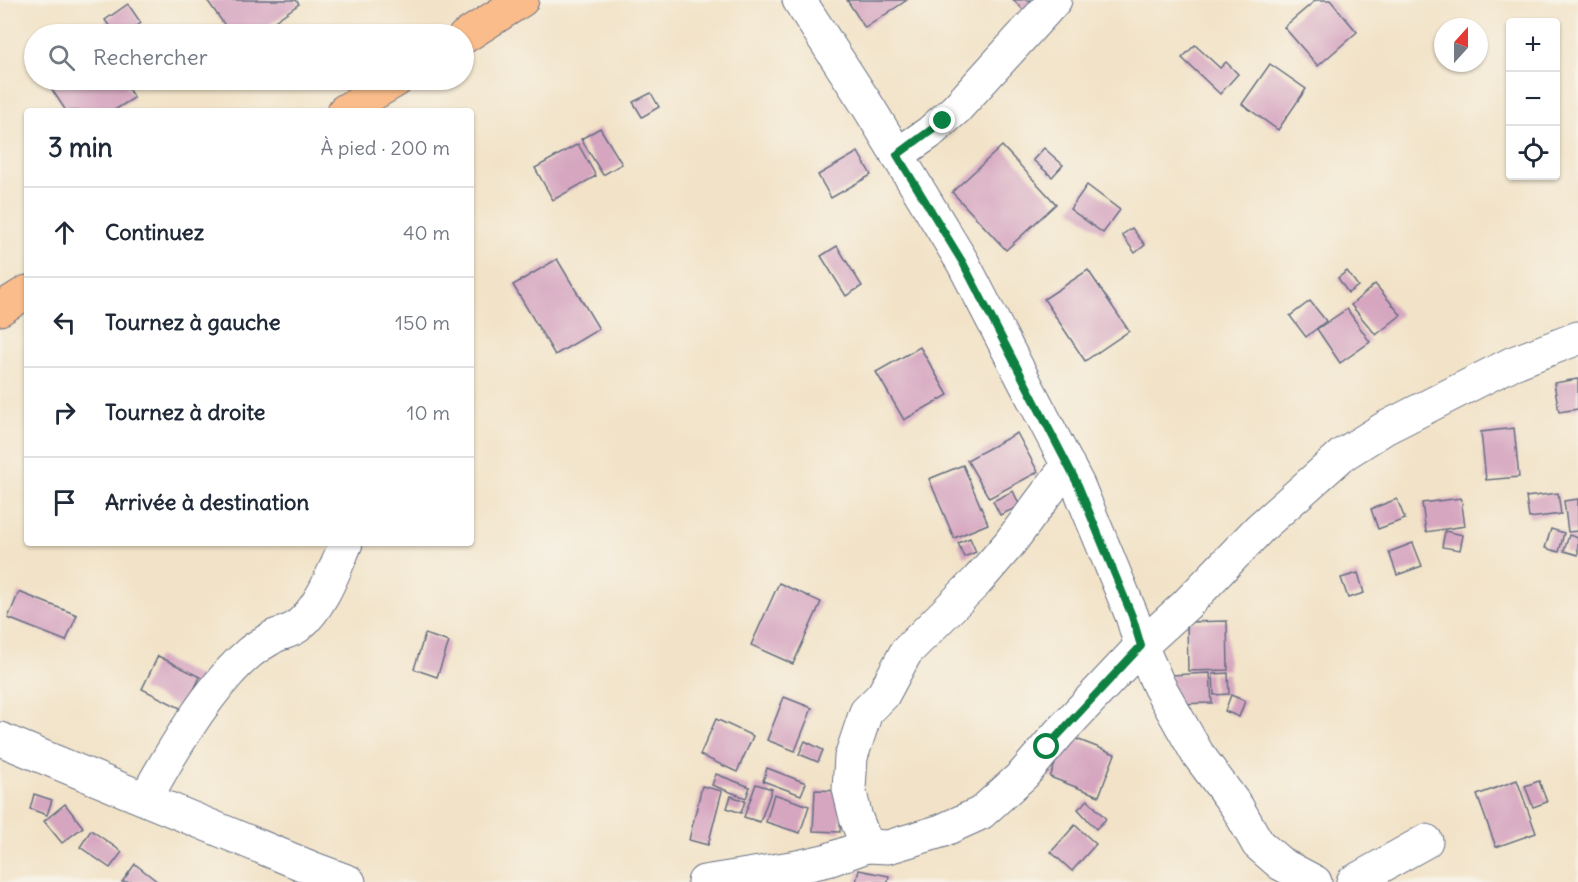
<!DOCTYPE html>
<html lang="fr">
<meta charset="utf-8">
<style>
body{margin:0;font-family:Delius,sans-serif;background:#f6f6f7;color:#1f2937}
.controls{position:absolute;right:18px;top:18px;display:grid;overflow:hidden;border-radius:6px;box-shadow:0 2px 4px #0004}
.controls button{width:54px;height:54px;display:grid;place-items:center;padding:0;border:0;border-bottom:2px solid #e0e1e3;background:#fff;color:#1f2937;font:30px sans-serif}
.compass{position:absolute;left:1434px;top:18px;width:54px;height:54px;border-radius:50%;background:#fff;box-shadow:0 2px 4px #0004;rotate:21deg}
.stop{position:absolute;width:18px;height:18px;margin:-14px;border:4px solid #0b8043;border-radius:50%;background:#fff}
.stop.end{background:#0b8043;border-color:#fff;box-shadow:0 2px 6px #0008}
.list{margin:0;padding:0;list-style:none}
h2{display:flex;justify-content:space-between;align-items:center;height:78px;margin:0;padding:0 24px;font-size:26px}
h2 small{font-size:20px;font-weight:400;color:#747a83}
.list li{display:grid;grid-template-columns:39px 1fr auto;gap:18px;align-items:center;box-sizing:border-box;height:90px;padding:0 24px;border-top:2px solid #e0e1e3}
.list b{display:block;font-size:22px;white-space:nowrap}
.list em{font-size:20px;font-style:normal;color:#747a83}
.icon{flex:none;width:33px;height:33px;fill:none;stroke:currentColor;stroke-width:2;stroke-linecap:round;stroke-linejoin:round}
.map{position:relative;flex:none;width:1578px;height:882px;overflow:hidden}
.search{position:absolute;background:#fff;box-shadow:0 2px 4px #0004;left:24px;top:24px;width:450px;height:66px;display:flex;align-items:center;gap:15px;box-sizing:border-box;padding:0 21px;border-radius:33px;color:#747a83;font-size:22px}
.panel{position:absolute;background:#fff;box-shadow:0 2px 4px #0004;left:24px;top:108px;width:450px;height:438px;border-radius:6px}
.map>svg:first-child{display:block}
.building{fill:#d6a6c0}
.lines{fill:none;stroke-linecap:round;stroke-linejoin:round}
.minor-casing{stroke:#666e83;stroke-width:35}
.highway-casing{stroke:#666e83;stroke-width:35}
.minor{stroke:#fff;stroke-width:33}
.highway{stroke:#f9bc8a;stroke-width:33}
.route{stroke:#0b8043;stroke-width:8}
</style>
<div class="map">
<svg width="1578" height="882" viewBox="0 0 1578 882">
<rect width="100%" height="100%" fill="#f7f3e8"/>
<filter id="ink" filterUnits="userSpaceOnUse"><feTurbulence type="fractalNoise" baseFrequency=".0167" numOctaves="2"/><feDisplacementMap in="SourceGraphic" scale="12" xChannelSelector="R" yChannelSelector="G"/><feConvolveMatrix kernelMatrix="1 2 1 2 8 2 1 2 1" color-interpolation-filters="sRGB"/></filter>
<filter id="wash" filterUnits="userSpaceOnUse"><feTurbulence type="fractalNoise" baseFrequency=".008" numOctaves="4" result="noise"/><feDisplacementMap in="SourceGraphic" scale="24" xChannelSelector="R" yChannelSelector="G"/><feGaussianBlur stdDeviation="1.35" result="paint"/><feColorMatrix in="noise" values="0 0 0 0 0 0 0 0 0 0 0 0 0 0 0 0 0 1.4 0 .05"/><feComposite in="paint" operator="in"/></filter>
<g filter="url(#wash)">
<rect width="100%" height="100%" fill="#f2e3c8"/>
<g id="blocks">
<g class="building">
<path d="M207,0H296L299,4L256,34H231Z"/>
<path d="M847,0H907L865,28Z"/>
<path d="M1013,0H1039L1027,13Z"/>
<path d="M1316,0H1330L1357,32L1318,66L1284,27Z"/>
<path d="M128,4L141,23L125,34H115L105,20Z"/>
<path d="M1195,45L1220,68L1226,62L1238,74L1220,94L1182,58Z"/>
<path d="M1270,64L1306,89L1278,130L1242,104Z"/>
<path d="M57,80H123L134,98L113,111H66L49,85Z"/>
<path d="M651,93L659,107L642,117L633,102Z"/>
<path d="M600,128L622,164L603,175L581,139Z"/>
<path d="M578,144L596,176L553,200L535,168Z"/>
<path d="M1002,146L1056,204L1006,250L952,192Z"/>
<path d="M1044,148L1063,165L1052,177L1033,160Z"/>
<path d="M858,152L871,175L831,198L818,175Z"/>
<path d="M1087,185L1120,210L1103,233L1070,209Z"/>
<path d="M1132,228L1145,245L1135,253L1122,235Z"/>
<path d="M837,246L862,286L846,296L821,256Z"/>
<path d="M557,259L599,329L555,355L513,285Z"/>
<path d="M1088,270L1129,331L1085,361L1044,299Z"/>
<path d="M1347,271L1358,286L1348,293L1338,278Z"/>
<path d="M1375,284L1401,315L1376,335L1351,305Z"/>
<path d="M1310,301L1326,321L1306,337L1290,316Z"/>
<path d="M1347,309L1370,342L1340,363L1317,329Z"/>
<path d="M920,347L948,395L904,420L876,372Z"/>
<path d="M1578,379V409L1559,412L1554,383Z"/>
<path d="M1514,428L1519,477L1486,480L1481,432Z"/>
<path d="M1017,433L1038,472L989,498L967,460Z"/>
<path d="M963,465L988,524L954,538L929,479Z"/>
<path d="M1013,491L1020,506L1000,515L993,501Z"/>
<path d="M1558,493L1561,514L1529,518L1526,497Z"/>
<path d="M1461,498L1465,526L1426,532L1422,503Z"/>
<path d="M1397,499L1405,519L1378,529L1371,509Z"/>
<path d="M1578,499V531L1568,532L1564,501Z"/>
<path d="M1551,529L1564,533L1559,552L1545,548Z"/>
<path d="M1445,531L1463,535L1460,550L1442,547Z"/>
<path d="M1569,535L1578,538V555L1564,551Z"/>
<path d="M970,538L976,552L964,557L958,543Z"/>
<path d="M1413,543L1422,566L1397,575L1389,552Z"/>
<path d="M1358,573L1364,593L1348,598L1341,578Z"/>
<path d="M779,583L821,602L793,664L751,645Z"/>
<path d="M19,592L77,615L66,641L8,618Z"/>
<path d="M1227,621L1228,670L1188,671L1187,622Z"/>
<path d="M425,634L449,642L437,677L414,669Z"/>
<path d="M158,656L200,677L184,710L142,689Z"/>
<path d="M1210,673L1212,703L1172,704L1171,675Z"/>
<path d="M1228,673L1229,694L1214,695L1213,674Z"/>
<path d="M1231,695L1245,701L1239,717L1225,711Z"/>
<path d="M784,697L812,708L795,751L767,740Z"/>
<path d="M716,719L753,736L737,772L700,755Z"/>
<path d="M1066,735L1115,754L1099,796L1050,777Z"/>
<path d="M805,741L823,750L818,762L799,754Z"/>
<path d="M767,768L806,783L801,795L763,781Z"/>
<path d="M716,774L750,787L746,798L712,785Z"/>
<path d="M1517,780L1536,833L1496,847L1477,795Z"/>
<path d="M1539,781L1547,802L1533,807L1525,786Z"/>
<path d="M756,784L772,789L760,822L744,817Z"/>
<path d="M702,786L722,791L708,845L689,840Z"/>
<path d="M815,790L842,791L840,832L813,831Z"/>
<path d="M34,794L52,800L47,815L30,809Z"/>
<path d="M774,794L809,806L800,833L766,822Z"/>
<path d="M731,796L745,801L741,813L727,808Z"/>
<path d="M1088,800L1106,819L1096,829L1078,809Z"/>
<path d="M65,804L83,827L62,843L44,821Z"/>
<path d="M1075,825L1096,844L1072,871L1051,852Z"/>
<path d="M91,830L122,852L110,868L80,847Z"/>
<path d="M135,864L158,882H122Z"/>
<path d="M859,870L889,876L888,882H856Z"/>
</g>
</g>
</g>
<g filter="url(#ink)">
<use href="#blocks" fill-opacity="0" stroke="#666e83" stroke-width="1.5"/>
<g class="lines">
<g class="minor-casing">
<g id="minor">
<path d="M799,0L869,108L963,263L1078,485L1132,616L1141,646L1159,686L1197,753L1237,807L1258,844L1281,864L1315,882"/>
<path d="M897,155L929,133L956,109L1055,0"/>
<path d="M0,739L314,869L349,882"/>
<path d="M146,798C171,752 209,687 249,653C256,647 265,642 273,637C280,633 291,632 298,626C322,606 334,571 346,543"/>
<path d="M867,846L856,818L849,789L851,757L866,712L883,695L906,652L977,581L1009,544L1068,465"/>
<path d="M704,882L797,867L828,860L867,846L888,847L941,831L981,813L1023,775L1059,733L1141,646L1186,605L1260,528L1342,455L1385,428L1511,364L1578,338"/>
<path d="M1353,882L1426,841"/>
</g>
</g>
<g class="highway-casing">
<g id="highway">
<path d="M464,37L522,0"/>
<path d="M344,111L397,80"/>
<path d="M0,309L27,292"/>
</g>
</g>
<use href="#minor" class="minor"/>
<use href="#highway" class="highway"/>
</g>
</g>
<g class="lines" filter="url(#ink)">
<path class="route" d="M943,121L897,155L963,263L1078,485L1132,616L1141,646L1047,747"/>
</g>
</svg>
<div class="controls">
<button>+</button>
<button>−</button>
<button><svg class="icon" aria-label="locate" viewBox="0 0 24 24"><circle cx="12" cy="12" r="6"/><path d="M12 2v4M12 18v4M2 12h4M18 12h4"/></svg></button>
</div>
<svg class="compass" viewBox="-18 -18 36 36"><path d="M0-13l5 13h-10z" fill="#e53935"/><path d="M0 13l5-13h-10z" fill="#747a83"/></svg>
<div class="stop" style="left:1047px;top:747px"></div>
<div class="stop end" style="left:943px;top:121px"></div>
<div class="search"><svg class="icon" aria-label="search" viewBox="0 0 24 24"><circle cx="10" cy="10" r="6"/><path d="M15 15l6 6"/></svg>Rechercher</div>
<section class="panel">
<h2>3 min<small>À pied · 200 m</small></h2>
<ul class="list">
<li><svg class="icon" aria-label="ahead" viewBox="0 0 24 24"><path d="M12 20V5M6 11l6-6 6 6"/></svg><div><b>Continuez</b></div><em>40 m</em></li>
<li><svg class="icon" aria-label="left" viewBox="0 0 24 24"><path d="M17 20v-9H6M10 6l-5 5 5 5"/></svg><div><b>Tournez à gauche</b></div><em>150 m</em></li>
<li><svg class="icon" aria-label="right" viewBox="0 0 24 24"><path d="M7 20v-9h11M14 6l5 5-5 5"/></svg><div><b>Tournez à droite</b></div><em>10 m</em></li>
<li><svg class="icon" aria-label="arrive" viewBox="0 0 24 24"><path d="M6 21V4h12l-3 4 3 4H6"/></svg><div><b>Arrivée à destination</b></div></li>
</ul>
</section>
</div>
